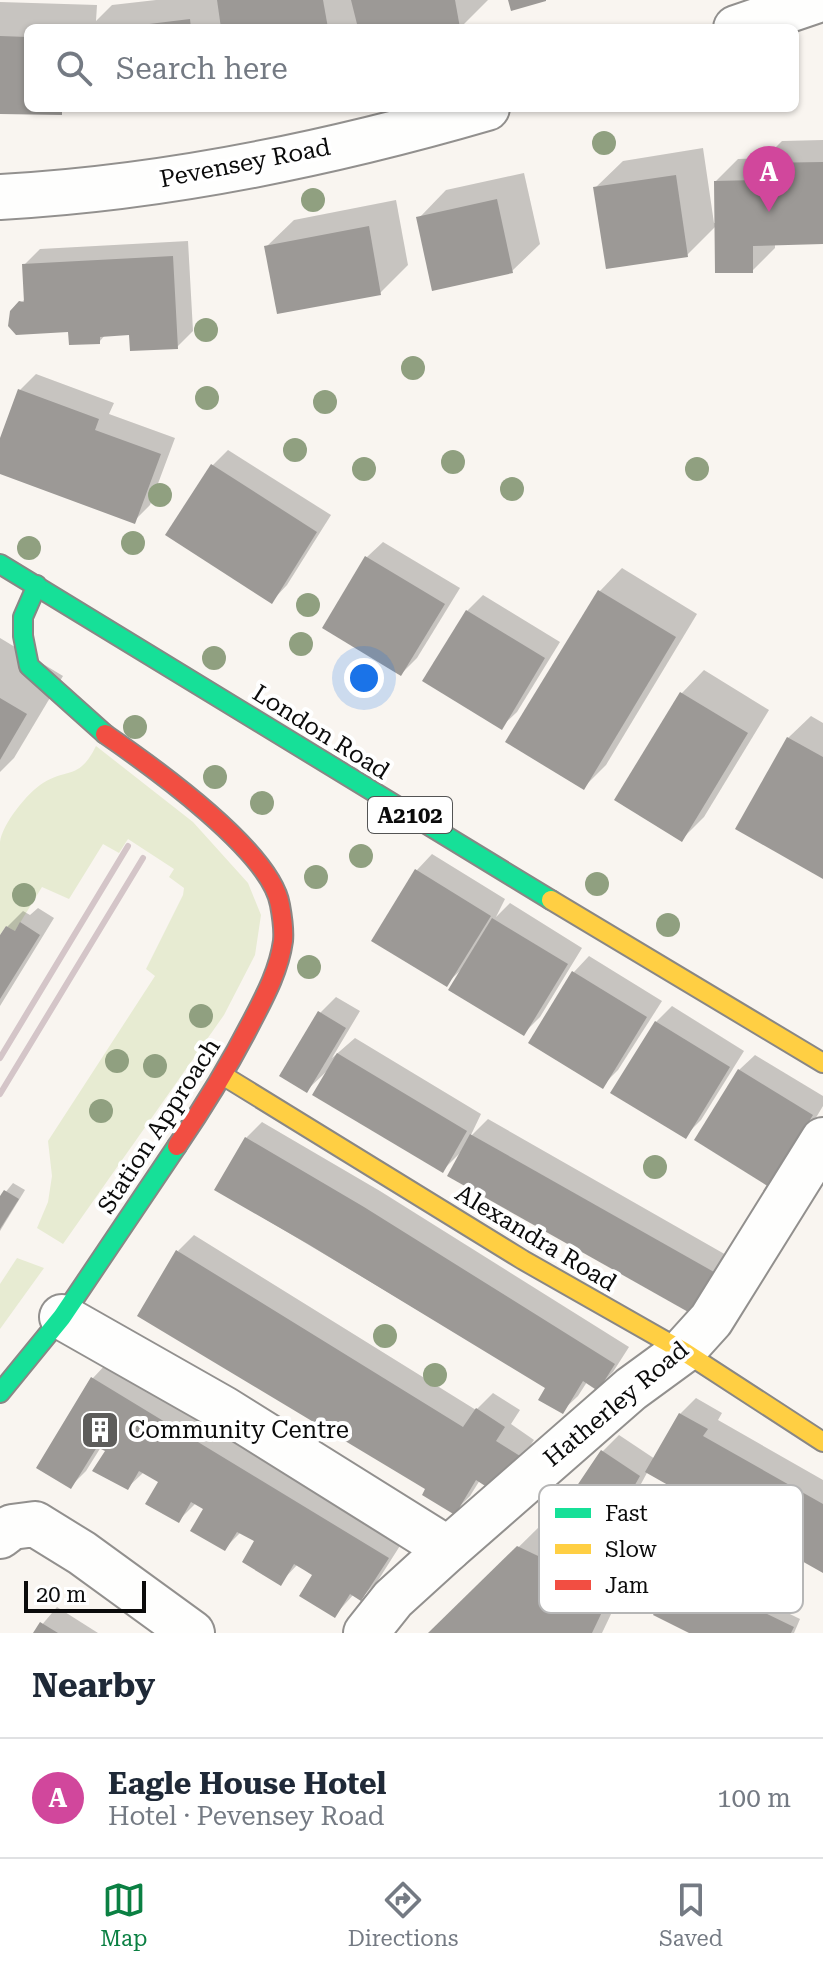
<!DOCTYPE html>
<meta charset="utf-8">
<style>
body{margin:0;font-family:"Roboto Serif",serif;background:#f2f2f3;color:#1f2937}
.scale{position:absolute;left:24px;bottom:20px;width:122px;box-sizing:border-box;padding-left:8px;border:4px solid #0b0b0b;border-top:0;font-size:22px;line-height:28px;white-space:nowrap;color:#0b0b0b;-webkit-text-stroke:6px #fff;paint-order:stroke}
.you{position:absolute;left:364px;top:678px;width:28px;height:28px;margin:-20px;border:6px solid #fff;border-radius:50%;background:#1a73e8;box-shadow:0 0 0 12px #1a73e833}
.badge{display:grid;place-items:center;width:52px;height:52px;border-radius:50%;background:#0b8043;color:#fff;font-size:26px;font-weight:700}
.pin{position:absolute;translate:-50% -66px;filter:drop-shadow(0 2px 4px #0008)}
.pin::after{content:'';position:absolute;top:42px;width:28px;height:24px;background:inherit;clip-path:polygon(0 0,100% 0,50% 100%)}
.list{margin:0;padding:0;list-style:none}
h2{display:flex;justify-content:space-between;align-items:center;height:104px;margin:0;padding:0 32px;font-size:34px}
h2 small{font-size:26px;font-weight:400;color:#747a83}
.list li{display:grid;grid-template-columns:52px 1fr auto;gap:24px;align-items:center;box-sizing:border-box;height:120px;padding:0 32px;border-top:2px solid #e0e1e3}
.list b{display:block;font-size:30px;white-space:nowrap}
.list p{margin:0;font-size:26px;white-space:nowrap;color:#747a83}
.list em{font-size:26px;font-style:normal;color:#747a83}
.icon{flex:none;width:44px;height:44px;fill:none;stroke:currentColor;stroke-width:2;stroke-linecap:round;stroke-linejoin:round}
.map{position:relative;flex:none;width:823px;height:1633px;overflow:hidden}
.search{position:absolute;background:#fff;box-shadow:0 2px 6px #0004;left:24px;right:24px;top:24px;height:88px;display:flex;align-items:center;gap:20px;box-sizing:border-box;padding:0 28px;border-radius:12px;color:#747a83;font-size:30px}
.sheet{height:224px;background:#fff}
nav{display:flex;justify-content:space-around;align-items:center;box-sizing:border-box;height:112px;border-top:2px solid #e0e1e3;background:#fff;font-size:22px;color:#747a83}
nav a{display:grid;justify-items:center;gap:4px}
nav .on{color:#0b8043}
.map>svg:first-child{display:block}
.green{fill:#e7ebd2}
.shadow{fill:#0003}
.building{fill:#9c9996}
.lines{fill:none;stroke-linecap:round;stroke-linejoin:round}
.street-casing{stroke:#92908e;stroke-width:48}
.fast-casing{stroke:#898785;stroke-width:22}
.slow-casing{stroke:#898785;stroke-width:22}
.jam-casing{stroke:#898785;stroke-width:22}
.street{stroke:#fefefd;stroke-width:44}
.fast{stroke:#16e098;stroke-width:18}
.slow{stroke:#ffcf43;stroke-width:18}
.jam{stroke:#f24e42;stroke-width:18}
.rail{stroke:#d4c5c8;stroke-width:6}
.tree{fill:#90a080}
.labels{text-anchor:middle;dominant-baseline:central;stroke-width:8;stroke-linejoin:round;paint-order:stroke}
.shield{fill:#fff;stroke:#545454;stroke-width:2}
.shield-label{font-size:22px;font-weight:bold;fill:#0b0b0b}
.street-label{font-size:24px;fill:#0b0b0b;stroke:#fff}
.poi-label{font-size:24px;fill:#0b0b0b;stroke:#fff;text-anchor:start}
.key{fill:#fff;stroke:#b6b6b6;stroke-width:2}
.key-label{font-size:22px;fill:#0b0b0b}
</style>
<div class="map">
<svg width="823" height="1633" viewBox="0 0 823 1633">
<rect width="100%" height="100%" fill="#f9f5f0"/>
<g class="green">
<path d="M96,746L193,822L248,883L261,915L255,955L224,1015L63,1244L37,1228L48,1202L52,1176L48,1141L155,976L146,969L183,895L184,888L169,877L174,869L128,839L119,853L103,844L69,899L42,887L15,931L6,926L0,935C0,904 0,872 0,842C2,824 28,792 43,783C70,767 79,780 96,746Z"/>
<path d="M17,1258L44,1268L0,1329V1284Z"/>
</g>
<g class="shadow">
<path d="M156,0H488L460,28H28V108H67L61,113L0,112V2L97,5L96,21L112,5Z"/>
<path d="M823,140V242L775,243V248L752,271L717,225L687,255L595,188L623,161L703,148L714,223H717L716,181L738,159L765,158L782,141Z"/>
<path d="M524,173L540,244L512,271L419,218L446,190Z"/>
<path d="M396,200L408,265L380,293L266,247L294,220Z"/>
<path d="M188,241L193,331L177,347L131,333L106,334L99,342L12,312L26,298L24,265L40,249Z"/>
<path d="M36,374L114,403L109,414L175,438L150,505L134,521L0,472V443L20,390Z"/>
<path d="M228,450L331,515L287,585L272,601L212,466Z"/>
<path d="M383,542L460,588L417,658L401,674L367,557Z"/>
<path d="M622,568L697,614L606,765L584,787L508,741L600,591Z"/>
<path d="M483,595L560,642L517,712L501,727L467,611Z"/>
<path d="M0,638L63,676L14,758L0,772Z"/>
<path d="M704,670L769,710L704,817L682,839L616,800L682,693Z"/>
<path d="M811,716L823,723V876L788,738Z"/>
<path d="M432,854L505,899L496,917L510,903L582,948L540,1017L524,1033L462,969L446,984L417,870Z"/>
<path d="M38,908L54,918L0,1006V939L7,927L23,911L30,915Z"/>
<path d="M589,956L662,1001L618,1070L602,1086L574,972Z"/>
<path d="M336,997L360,1011L332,1058L355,1038L481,1114L470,1137L488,1119L728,1256L706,1295L690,1311L461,1152L443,1170L328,1070L307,1090L320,1013Z"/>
<path d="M672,1006L744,1051L701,1120L685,1136L656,1022Z"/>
<path d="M755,1055L823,1096V1106L785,1169L739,1070Z"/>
<path d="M262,1122L380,1191L629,1347L613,1372L597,1388L587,1382L578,1396L562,1411L548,1388L217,1190L246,1138Z"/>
<path d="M13,1183L25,1190L0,1231V1199Z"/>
<path d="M194,1235L476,1410L493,1393L520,1410L511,1424L534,1440L511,1475L480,1480L470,1496L454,1512L178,1251Z"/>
<path d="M108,1362L403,1541L377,1582L361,1598L354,1594L335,1615L314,1575L298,1564L280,1583L257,1541L241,1532L225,1548L205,1508L196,1503L178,1521L161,1481L144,1472L127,1488L107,1450L101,1447L86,1471L70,1487L38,1468L93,1378Z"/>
<path d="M696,1398L722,1413L718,1420L823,1480V1571L648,1471L635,1495L653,1506L642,1526L626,1541L567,1505L603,1451L619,1435L655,1459L680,1414Z"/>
<path d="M541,1525L633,1568L602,1633H431Z"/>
<path d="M686,1563L800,1619L794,1633H694L679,1571Z"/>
<path d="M57,1607L98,1633H35Z"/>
</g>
<g class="building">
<path d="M217,0H323L328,28H221Z"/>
<path d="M351,0H455L460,28H358Z"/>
<path d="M508,0H546V1L511,11Z"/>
<path d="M190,19L191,28H133V26Z"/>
<path d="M0,36L28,37V108H62V115L0,114Z"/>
<path d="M823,162V244L753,246V273H715L714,181L758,180V163Z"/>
<path d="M676,175L688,257L606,269L593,187Z"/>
<path d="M497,199L513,273L432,291L416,217Z"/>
<path d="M369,226L381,295L277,314L264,246Z"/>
<path d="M173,256L178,349L130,351L129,335L100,337V344L69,345L68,332L16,335L8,326L10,311L19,301L24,302L22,264Z"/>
<path d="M18,389L99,419L95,430L161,454L135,524L0,474V438Z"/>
<path d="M211,464L317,532L272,604L165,535Z"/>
<path d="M365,556L445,604L401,676L322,628Z"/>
<path d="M598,590L676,637L584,790L505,742Z"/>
<path d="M466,610L545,658L502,730L422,681Z"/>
<path d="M680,692L748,733L682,842L614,800Z"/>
<path d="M0,698L27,714L0,760Z"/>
<path d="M787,737L823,757V879L735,829Z"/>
<path d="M415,869L491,916L447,987L371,941Z"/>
<path d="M492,918L568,964L524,1036L448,990Z"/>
<path d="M20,922L40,935L0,999V935L6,926L15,931Z"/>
<path d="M572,971L647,1017L603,1089L528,1043Z"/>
<path d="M318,1011L346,1028L307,1093L279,1076Z"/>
<path d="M655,1021L730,1067L686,1139L610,1093Z"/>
<path d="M337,1053L467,1131L443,1173L312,1095Z"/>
<path d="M738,1069L813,1115L769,1187L694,1140Z"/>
<path d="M470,1134L714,1272L690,1313L447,1176Z"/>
<path d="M245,1137L364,1207L615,1364L598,1391L583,1381L563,1414L538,1400L545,1388L308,1244L214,1190Z"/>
<path d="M4,1190L19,1199L0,1229V1196Z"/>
<path d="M176,1250L463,1427L476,1408L505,1427L496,1441L520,1456L496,1493L476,1480L455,1515L422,1495L425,1489L137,1316Z"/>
<path d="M91,1377L389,1558L361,1601L350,1594L335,1618L299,1596L312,1575L304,1570L294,1564L281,1586L242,1562L254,1541L237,1532L225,1551L190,1531L203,1509L191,1502L179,1523L145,1504L158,1482L139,1471L128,1490L92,1471L105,1451L97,1447L71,1489L36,1468Z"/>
<path d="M679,1413L708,1429L703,1436L823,1504V1573L645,1472Z"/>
<path d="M601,1450L640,1476L620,1511L639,1523L626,1544L564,1505Z"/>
<path d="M517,1546L612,1591L592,1633H428Z"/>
<path d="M677,1570L794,1627L791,1633H689L653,1615Z"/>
<path d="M40,1622L58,1633H33Z"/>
</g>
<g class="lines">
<g class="street-casing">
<g id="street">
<path d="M736,28L818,0"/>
<path d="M0,197C164,188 329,154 487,108"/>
<path d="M62,1317L224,1409L448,1549"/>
<path d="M0,1536L12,1527L35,1524L82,1553L192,1633"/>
<path d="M366,1633L393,1599L448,1549L631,1389L683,1351L711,1320L823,1140"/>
</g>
</g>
<g class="fast-casing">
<g id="fast">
<path d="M0,564L551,900"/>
<path d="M37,585L23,617V636L29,666L105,734"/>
<path d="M0,1393L62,1317L177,1146"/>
</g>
</g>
<g class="slow-casing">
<g id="slow">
<path d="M551,900L823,1063"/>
<path d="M224,1076L523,1260L683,1351L823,1442"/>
</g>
</g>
<g class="jam-casing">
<path id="jam" d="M105,734C150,765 271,851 280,905C282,916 284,931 283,941C279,970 265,996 252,1021C230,1064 205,1105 177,1146"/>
</g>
<use href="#street" class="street"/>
<use href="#fast" class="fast"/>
<use href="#slow" class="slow"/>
<use href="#jam" class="jam"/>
<g class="rail">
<path d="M0,1058L128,846"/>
<path d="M0,1094L143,858"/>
</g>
</g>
<g class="tree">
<circle cx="604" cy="143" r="12"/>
<circle cx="313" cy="200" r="12"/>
<circle cx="206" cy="330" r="12"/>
<circle cx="413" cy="368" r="12"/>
<circle cx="207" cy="398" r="12"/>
<circle cx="325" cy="402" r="12"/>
<circle cx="295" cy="450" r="12"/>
<circle cx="453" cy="462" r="12"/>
<circle cx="364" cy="469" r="12"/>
<circle cx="697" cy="469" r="12"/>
<circle cx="512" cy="489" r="12"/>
<circle cx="160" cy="495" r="12"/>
<circle cx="133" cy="543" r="12"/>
<circle cx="29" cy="548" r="12"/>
<circle cx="308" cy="605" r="12"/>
<circle cx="301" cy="644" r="12"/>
<circle cx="214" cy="658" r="12"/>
<circle cx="135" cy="727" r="12"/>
<circle cx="215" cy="777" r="12"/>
<circle cx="262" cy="803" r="12"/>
<circle cx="361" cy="856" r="12"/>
<circle cx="316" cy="877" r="12"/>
<circle cx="597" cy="884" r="12"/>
<circle cx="24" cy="895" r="12"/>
<circle cx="668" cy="925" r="12"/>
<circle cx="309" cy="967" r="12"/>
<circle cx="201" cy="1016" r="12"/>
<circle cx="117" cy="1061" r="12"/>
<circle cx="155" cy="1066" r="12"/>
<circle cx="101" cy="1111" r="12"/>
<circle cx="655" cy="1167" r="12"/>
<circle cx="385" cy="1336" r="12"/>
<circle cx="435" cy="1375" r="12"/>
</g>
<defs>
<g id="building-square" transform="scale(2)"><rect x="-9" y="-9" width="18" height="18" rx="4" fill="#5e5d5b" stroke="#fff"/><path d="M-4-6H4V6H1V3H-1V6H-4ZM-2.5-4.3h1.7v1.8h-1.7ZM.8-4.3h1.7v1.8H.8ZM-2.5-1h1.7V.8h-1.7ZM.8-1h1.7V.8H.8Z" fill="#fff"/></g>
</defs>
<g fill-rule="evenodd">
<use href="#building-square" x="100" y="1430"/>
</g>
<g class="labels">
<rect class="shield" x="368" y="797" width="84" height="36" rx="6"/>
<g class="shield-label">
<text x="410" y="815">A2102</text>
</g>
<g class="street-label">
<text transform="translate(245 163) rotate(-11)">Pevensey Road</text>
<text transform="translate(321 732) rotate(32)">London Road</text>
<text transform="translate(159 1126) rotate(-57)">Station Approach</text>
<text transform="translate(536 1238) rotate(31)">Alexandra Road</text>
<text transform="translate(616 1404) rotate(-40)">Hatherley Road</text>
</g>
<g class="poi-label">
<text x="128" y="1430">Community Centre</text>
</g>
</g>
<rect x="539" y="1485" width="264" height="128" rx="12" class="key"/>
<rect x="555" y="1508" width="36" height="10" fill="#16e098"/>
<rect x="555" y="1544" width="36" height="10" fill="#ffcf43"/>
<rect x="555" y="1580" width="36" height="10" fill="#f24e42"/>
<g class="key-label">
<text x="605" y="1521">Fast</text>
<text x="605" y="1557">Slow</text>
<text x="605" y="1593">Jam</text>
</g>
</svg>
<div class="scale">20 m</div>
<div class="you"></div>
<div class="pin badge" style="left:769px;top:212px;background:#d1479c">A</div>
<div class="search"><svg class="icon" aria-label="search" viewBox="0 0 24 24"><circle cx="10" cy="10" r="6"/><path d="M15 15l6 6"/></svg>Search here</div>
</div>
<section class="sheet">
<h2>Nearby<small></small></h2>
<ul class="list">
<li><span class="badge" style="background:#d1479c">A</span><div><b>Eagle House Hotel</b><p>Hotel · Pevensey Road</p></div><em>100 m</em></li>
</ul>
</section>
<nav>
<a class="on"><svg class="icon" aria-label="map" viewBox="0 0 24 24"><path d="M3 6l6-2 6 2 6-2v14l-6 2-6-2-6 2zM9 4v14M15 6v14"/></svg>Map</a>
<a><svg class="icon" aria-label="directions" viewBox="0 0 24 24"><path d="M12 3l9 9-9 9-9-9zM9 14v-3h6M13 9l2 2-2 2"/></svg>Directions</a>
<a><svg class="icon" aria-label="saved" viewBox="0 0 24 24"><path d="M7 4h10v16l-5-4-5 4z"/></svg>Saved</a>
</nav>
